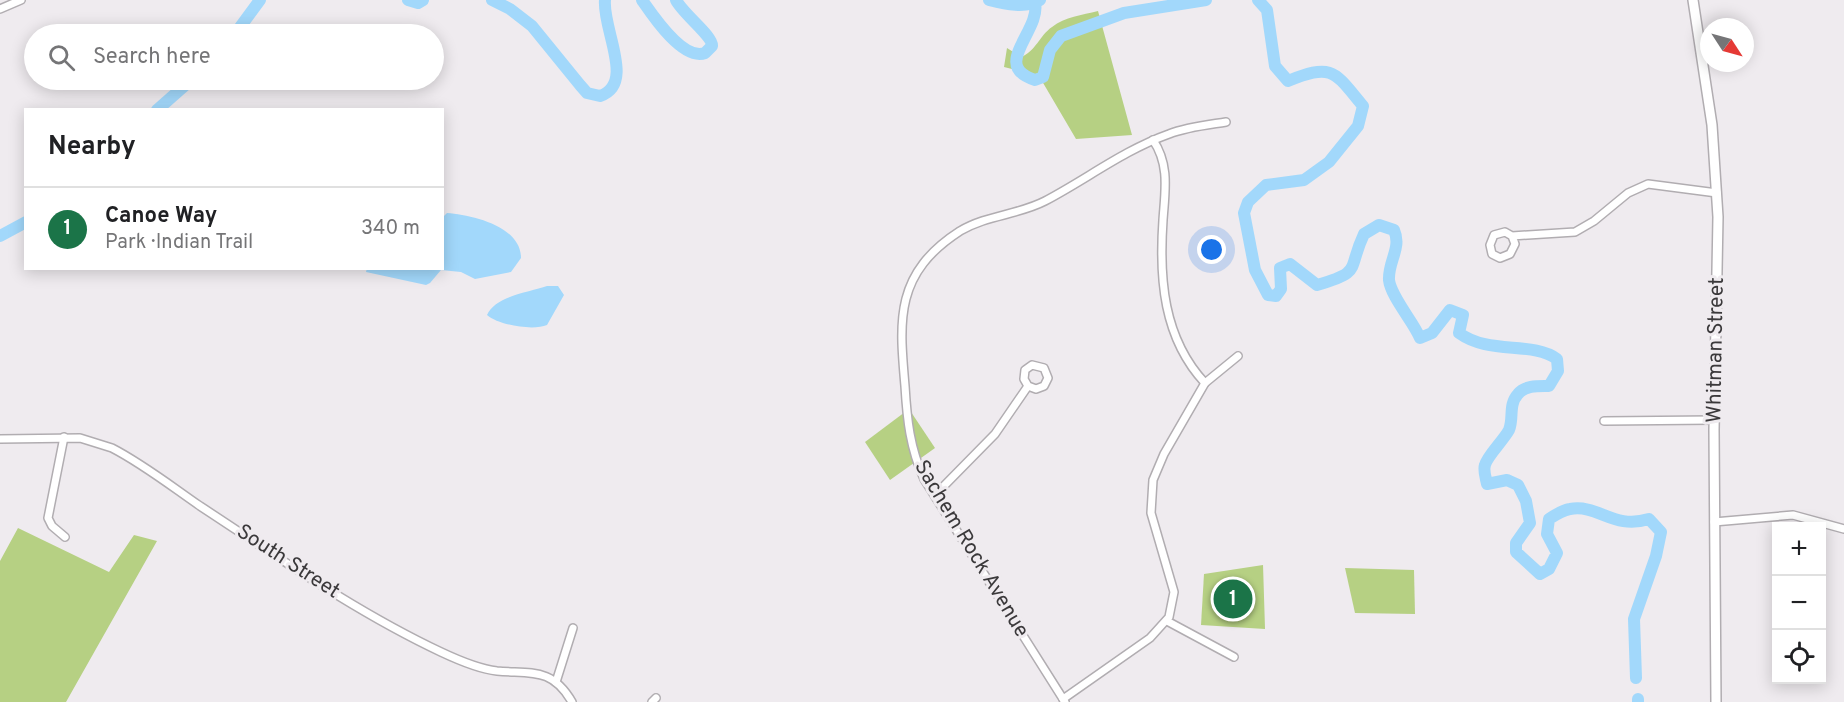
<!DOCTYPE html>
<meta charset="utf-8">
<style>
body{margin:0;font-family:Overpass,sans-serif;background:#f6f6f6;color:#202124}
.controls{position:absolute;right:18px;bottom:18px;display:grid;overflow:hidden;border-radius:0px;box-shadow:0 3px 15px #0003}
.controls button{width:54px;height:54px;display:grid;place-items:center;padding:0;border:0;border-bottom:2px solid #e0e0e0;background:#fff;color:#202124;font:30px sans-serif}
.compass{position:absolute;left:1700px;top:18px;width:54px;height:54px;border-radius:50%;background:#fff;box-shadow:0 3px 15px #0003;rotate:126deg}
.you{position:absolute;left:1212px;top:250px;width:21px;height:21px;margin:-15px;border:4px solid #fff;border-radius:50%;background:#1a73e8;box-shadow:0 0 0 9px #1a73e833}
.badge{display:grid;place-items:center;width:39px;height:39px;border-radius:50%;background:#1b7448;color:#fff;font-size:20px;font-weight:700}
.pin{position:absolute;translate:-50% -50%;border:3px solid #fff;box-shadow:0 2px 6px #0006}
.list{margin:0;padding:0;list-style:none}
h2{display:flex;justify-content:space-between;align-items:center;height:78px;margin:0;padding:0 24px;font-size:26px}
h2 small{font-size:20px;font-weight:400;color:#757577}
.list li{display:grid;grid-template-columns:39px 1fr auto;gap:18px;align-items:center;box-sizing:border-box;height:84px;padding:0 24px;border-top:2px solid #e0e0e0}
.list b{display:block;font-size:22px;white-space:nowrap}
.list p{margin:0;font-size:20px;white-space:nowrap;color:#757577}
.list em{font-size:20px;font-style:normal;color:#757577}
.icon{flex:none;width:33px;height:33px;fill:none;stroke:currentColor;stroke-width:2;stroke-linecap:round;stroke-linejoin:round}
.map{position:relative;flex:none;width:1844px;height:702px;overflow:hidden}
.search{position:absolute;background:#fff;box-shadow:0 3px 15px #0003;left:24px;top:24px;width:420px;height:66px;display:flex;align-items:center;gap:15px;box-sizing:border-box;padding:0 21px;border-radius:33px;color:#757577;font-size:22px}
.panel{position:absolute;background:#fff;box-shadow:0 3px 15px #0003;left:24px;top:108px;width:420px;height:162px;border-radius:0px}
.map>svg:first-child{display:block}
.green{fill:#b6d083}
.water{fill:#a2d8fb}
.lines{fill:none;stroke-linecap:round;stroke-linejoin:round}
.river{stroke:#a2d8fb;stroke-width:12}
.street-casing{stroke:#b1adb1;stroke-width:10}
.secondary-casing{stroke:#b1adb1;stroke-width:12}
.street{stroke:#fff;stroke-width:7}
.secondary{stroke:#fff;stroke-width:9}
.labels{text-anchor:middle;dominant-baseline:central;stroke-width:6;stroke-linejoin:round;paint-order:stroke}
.street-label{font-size:21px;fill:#3b393b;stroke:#efebef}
</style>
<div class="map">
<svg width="1844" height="702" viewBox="0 0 1844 702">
<rect width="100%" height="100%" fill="#efebef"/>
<g class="green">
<path d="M1098,11L1132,135L1076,139L1039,76L1004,67L1007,48L1021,57C1035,52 1040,35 1052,27C1065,17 1082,15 1098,11Z"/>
<path d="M909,409L935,448L890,480L865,442Z"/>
<path d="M18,528L109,572L134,535L157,541L66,702H0V561Z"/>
<path d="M1263,565L1265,629L1201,625L1204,574Z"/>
<path d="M1345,568L1414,570L1415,614L1355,613Z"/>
</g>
<g class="water">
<path d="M447,213C472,215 521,226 521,258L511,272L475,279L461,272L441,270L430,283L426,285L366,272L367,268H442L443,217Z"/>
<path d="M547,286H558L564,295L547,325C533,331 498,325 487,315C495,296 530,292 547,286Z"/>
</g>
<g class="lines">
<g class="river">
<path d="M408,0L418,3L423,0"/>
<path d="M492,0L510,9L532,26L580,85L587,93L600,96C636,84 602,29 605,0"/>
<path d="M642,0C653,16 683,61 705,53L712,46C713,36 683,14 676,0"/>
<path d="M989,0C1005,4 1026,9 1040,0"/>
<path d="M1258,0L1267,10L1275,66L1288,81C1333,63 1334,71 1363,106L1358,126L1329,162L1304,180L1266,185L1248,202L1244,213L1255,270L1268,295L1276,296L1281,289L1280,268L1290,264L1317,285C1363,272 1347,270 1364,234L1379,225L1394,230C1402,248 1388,261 1389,280C1391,297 1413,321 1420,338L1432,333L1450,310L1463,315L1459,333C1489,355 1532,341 1557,359L1558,371L1549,386C1539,386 1525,385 1518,394C1508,405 1514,418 1509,430C1503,441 1487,456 1485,465C1483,471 1486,478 1487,484L1507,480L1518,485L1526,501L1530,523L1516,543V552L1540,574L1549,569L1557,553L1547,534L1549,519C1555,515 1563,510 1570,509C1599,504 1613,530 1649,519L1661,532L1656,556L1634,619L1636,678"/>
<path d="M1035,3C1041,31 990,66 1035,80L1043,77L1050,50L1061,36L1124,13L1206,0"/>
<path d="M235,34L260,0"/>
<path d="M157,110L191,80"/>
<path d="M0,236L26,222"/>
<path d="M1638,699V702"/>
</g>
<g class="street-casing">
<g id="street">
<path d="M0,9L21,0"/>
<path d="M1153,140C1170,165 1165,191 1163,220C1159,278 1163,338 1205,383"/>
<path d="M1512,236L1505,232L1494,235L1490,245L1492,254L1500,258L1510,254L1515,244L1512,236L1575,232L1594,221L1628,193L1648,184L1717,193"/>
<path d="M1604,421L1714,420"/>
<path d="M64,437L48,518L52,526L65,537"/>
<path d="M0,439L80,438L112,448C143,464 171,486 200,506C278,557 356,612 441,652C458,660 479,669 497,671C531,674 552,667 572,702"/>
<path d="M935,495L995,434L1028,386L1036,389L1044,386L1048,378L1044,368L1032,365L1025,370L1024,379L1028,386"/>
<path d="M1714,522L1793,515L1844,529"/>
<path d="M1167,621L1234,657"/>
<path d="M556,682L573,628"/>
<path d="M1063,699L1150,638L1169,617L1174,592L1151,513L1153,480L1164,454L1205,383L1238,356"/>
<path d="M652,702L656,698"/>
<path d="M1065,702L924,479C910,448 907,420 905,386C899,319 895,273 960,231C987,215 1018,215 1045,201C1087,179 1124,150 1169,134C1187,127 1207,125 1226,122"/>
</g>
</g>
<g class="secondary-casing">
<path id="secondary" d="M1693,0L1712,125L1718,217L1714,430L1716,702"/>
</g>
<use href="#street" class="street"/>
<use href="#secondary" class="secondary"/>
</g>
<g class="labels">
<g class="street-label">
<text transform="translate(1716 350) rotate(-89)">Whitman Street</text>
<text transform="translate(971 549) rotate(59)">Sachem Rock Avenue</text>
<text transform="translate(288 562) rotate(33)">South Street</text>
</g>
</g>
</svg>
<div class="controls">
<button>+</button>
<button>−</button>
<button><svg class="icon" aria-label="locate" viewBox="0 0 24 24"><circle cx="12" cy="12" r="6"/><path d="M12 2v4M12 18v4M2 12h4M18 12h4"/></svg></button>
</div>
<svg class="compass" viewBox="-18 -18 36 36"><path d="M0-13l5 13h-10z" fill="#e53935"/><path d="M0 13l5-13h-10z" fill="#757577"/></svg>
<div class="you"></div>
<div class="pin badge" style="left:1233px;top:599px">1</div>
<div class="search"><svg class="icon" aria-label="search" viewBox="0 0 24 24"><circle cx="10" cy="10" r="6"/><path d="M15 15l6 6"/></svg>Search here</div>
<section class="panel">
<h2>Nearby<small></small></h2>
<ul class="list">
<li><span class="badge">1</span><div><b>Canoe Way</b><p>Park · Indian Trail</p></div><em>340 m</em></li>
</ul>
</section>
</div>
